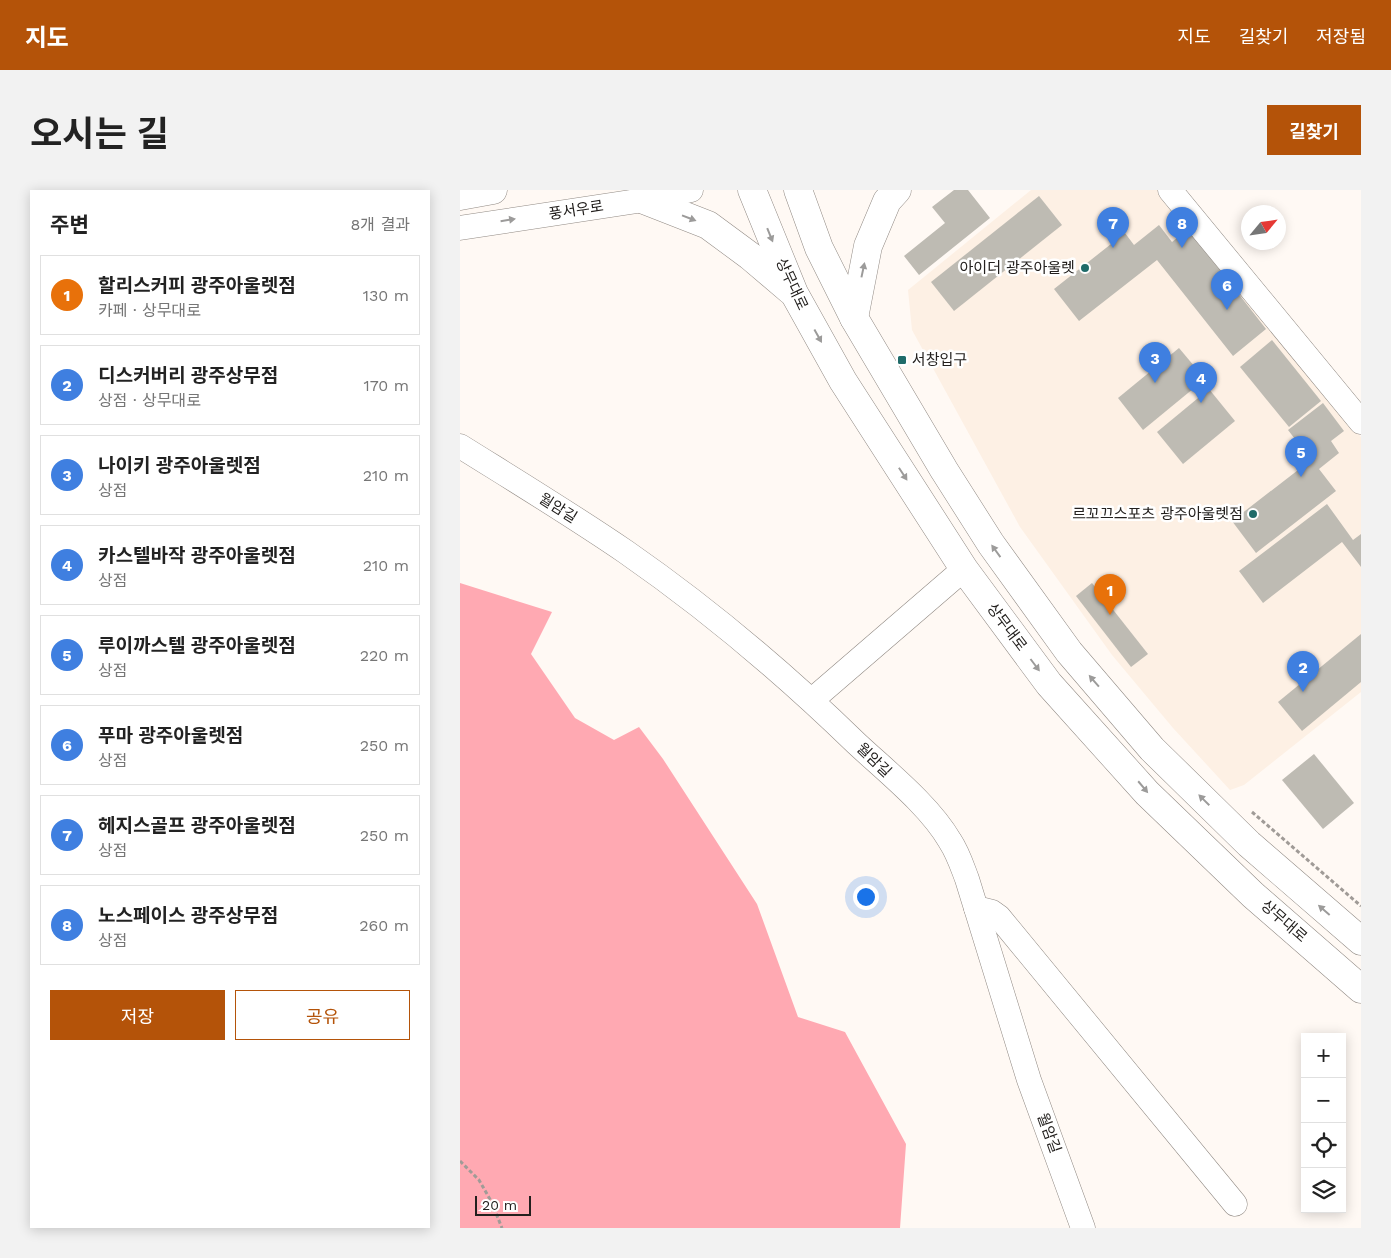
<!DOCTYPE html>
<html lang="ko">
<meta charset="utf-8">
<style>
body{margin:0;font-family:"Work Sans","Noto Sans KR",sans-serif;background:#f2f2f2;color:#222}
.controls{position:absolute;right:15px;bottom:15px;display:grid;overflow:hidden;border-radius:0px;box-shadow:0 2px 12px #0003}
.controls button{width:45px;height:45px;display:grid;place-items:center;padding:0;border:0;border-bottom:1px solid #e0e0e0;background:#fff;color:#222;font:25px sans-serif}
.compass{position:absolute;left:781px;top:15px;width:45px;height:45px;border-radius:50%;background:#fff;box-shadow:0 2px 12px #0003;rotate:61deg}
.scale{position:absolute;left:15px;bottom:12px;width:56px;box-sizing:border-box;padding-left:5px;border:2px solid #23201e;border-top:0;font-size:14px;line-height:18px;white-space:nowrap;color:#23201e;-webkit-text-stroke:4px #fff;paint-order:stroke}
.you{position:absolute;left:405px;top:706px;width:18px;height:18px;margin:-12px;border:4px solid #fff;border-radius:50%;background:#1a73e8;box-shadow:0 0 0 8px #1a73e833}
.badge{display:grid;place-items:center;width:32px;height:32px;border-radius:50%;background:#b45309;color:#fff;font-size:16px;font-weight:700}
.pin{position:absolute;translate:-50% -41px;filter:drop-shadow(0 1px 2px #0008)}
.pin::after{content:'';position:absolute;top:26px;width:18px;height:15px;background:inherit;clip-path:polygon(0 0,100% 0,50% 100%)}
.list{margin:0;padding:0;list-style:none}
h2{display:flex;justify-content:space-between;align-items:center;height:65px;margin:0;padding:0 20px;font-size:21px}
h2 small{font-size:16px;font-weight:400;color:#767676}
.list li{display:grid;grid-template-columns:32px 1fr auto;gap:15px;align-items:center;box-sizing:border-box;height:80px;margin:0 10px 10px;padding:0 10px;border:1px solid #e0e0e0;border-radius:0px}
.list b{display:block;font-size:19px;white-space:nowrap}
.list p{margin:0;font-size:16px;white-space:nowrap;color:#767676}
.list em{font-size:16px;font-style:normal;color:#767676}
.actions{display:flex;gap:10px;padding:15px 20px}
.actions a{flex:1;padding:11px 0;border:1px solid #b45309;border-radius:0px;text-align:center;font-size:18px;color:#b45309}
.actions .main{background:#b45309;color:#fff}
.icon{flex:none;width:28px;height:28px;fill:none;stroke:currentColor;stroke-width:2;stroke-linecap:round;stroke-linejoin:round}
.map{position:relative;flex:none;width:901px;height:1038px;overflow:hidden;border-radius:0px}
header{display:flex;align-items:center;gap:30px;box-sizing:border-box;height:70px;padding:0 25px;background:#b45309;color:#fff}
header strong{font-size:24px}
nav{display:flex;gap:28px;margin-inline-start:auto;font-size:18px}
.intro{display:flex;align-items:center;justify-content:space-between;box-sizing:border-box;height:120px;padding:0 30px}
h1{margin:0;font-size:35px}
.button{padding:12px 22px;border-radius:0px;background:#b45309;color:#fff;font-size:18px;font-weight:700}
main{display:flex;gap:30px;padding:0 30px}
aside{flex:1;background:#fff;border-radius:0px;box-shadow:0 2px 12px #0003}
.map>svg:first-child{display:block}
.built{fill:#fdf0e4}
.forest{fill:#ffa9b2}
.building{fill:#bebbb3}
.lines{fill:none;stroke-linecap:round;stroke-linejoin:round}
.minor-casing{stroke:#918a84;stroke-width:25}
.major-casing{stroke:#918a84;stroke-width:29}
.highway-casing{stroke:#918a84;stroke-width:29}
.path{stroke:#a09b97;stroke-width:3;stroke-dasharray:4 2.5;stroke-linecap:butt}
.minor{stroke:#fff;stroke-width:24}
.major{stroke:#fff;stroke-width:28}
.highway{stroke:#fff;stroke-width:28}
.oneway{fill:#9c9b9a}
.poi-dot{fill:#1f6b69;stroke:#fff;stroke-width:2}
.labels{text-anchor:middle;dominant-baseline:central;stroke-width:5;stroke-linejoin:round;paint-order:stroke}
.street-label{font-size:15px;fill:#23201e;stroke:#fff}
.poi-label{font-size:15px;fill:#23201e;stroke:#fff;text-anchor:end}
</style>
<header>
<strong>지도</strong>
<nav><a>지도</a><a>길찾기</a><a>저장됨</a></nav>
</header>
<div class="intro"><h1>오시는 길</h1><a class="button">길찾기</a></div>
<main>
<aside>
<h2>주변<small>8개 결과</small></h2>
<ul class="list">
<li><span class="badge" style="background:#e8710a">1</span><div><b>할리스커피 광주아울렛점</b><p>카페 · 상무대로</p></div><em>130 m</em></li>
<li><span class="badge" style="background:#3f7fe0">2</span><div><b>디스커버리 광주상무점</b><p>상점 · 상무대로</p></div><em>170 m</em></li>
<li><span class="badge" style="background:#3f7fe0">3</span><div><b>나이키 광주아울렛점</b><p>상점</p></div><em>210 m</em></li>
<li><span class="badge" style="background:#3f7fe0">4</span><div><b>카스텔바작 광주아울렛점</b><p>상점</p></div><em>210 m</em></li>
<li><span class="badge" style="background:#3f7fe0">5</span><div><b>루이까스텔 광주아울렛점</b><p>상점</p></div><em>220 m</em></li>
<li><span class="badge" style="background:#3f7fe0">6</span><div><b>푸마 광주아울렛점</b><p>상점</p></div><em>250 m</em></li>
<li><span class="badge" style="background:#3f7fe0">7</span><div><b>헤지스골프 광주아울렛점</b><p>상점</p></div><em>250 m</em></li>
<li><span class="badge" style="background:#3f7fe0">8</span><div><b>노스페이스 광주상무점</b><p>상점</p></div><em>260 m</em></li>
</ul>
<div class="actions"><a class="main">저장</a><a>공유</a></div>
</aside>
<div class="map">
<svg width="901" height="1038" viewBox="0 0 901 1038">
<rect width="100%" height="100%" fill="#fff9f4"/>
<path class="built" d="M571,0H701L901,247V502L784,595L770,600L713,538L652,465L560,337L452,140L448,100Z"/>
<path class="forest" d="M0,393L92,422L71,464L115,528L154,550L179,537L203,569L297,714L338,827L385,842L446,954L440,1038H0Z"/>
<g class="building">
<path d="M494,0H508L530,28L459,85L444,66L485,33L472,17Z"/>
<path d="M579,6L602,35L494,121L471,92Z"/>
<path d="M699,35L712,52L728,39L806,139L773,166L697,70L619,131L594,99L665,43L674,55Z"/>
<path d="M812,150L861,211L829,237L780,177Z"/>
<path d="M719,158L745,189L683,240L658,208Z"/>
<path d="M749,199L775,231L723,274L697,242Z"/>
<path d="M863,213L884,241L871,251L879,263L859,279L876,301L796,363L772,331L851,270L828,240Z"/>
<path d="M867,314L893,350L901,344V377L882,352L803,413L779,381Z"/>
<path d="M632,393L688,464L671,477L616,406Z"/>
<path d="M901,444V492L842,541L818,512Z"/>
<path d="M854,564L894,613L863,639L822,590Z"/>
</g>
<g class="lines">
<g class="minor-casing">
<g id="minor">
<path d="M710,0L901,232"/>
<path d="M0,38L184,10L231,0"/>
<path d="M0,256C56,291 112,325 166,362C248,419 325,484 396,553C427,582 469,615 490,651C498,663 502,676 507,689L569,890L623,1038"/>
<path d="M352,510L504,379"/>
<path d="M516,718L532,722L539,727L775,1014"/>
</g>
</g>
<g class="major-casing">
<g id="major">
<path d="M292,0L334,103L383,191L504,379L589,494L687,603L793,705L901,799"/>
<path d="M338,0L359,58L394,128L484,280L531,354L609,462L692,559L789,654L901,751"/>
<path d="M184,10L248,35L290,66L330,100"/>
<path d="M394,128L408,56L427,11L437,0"/>
</g>
</g>
<g class="highway-casing">
<path id="highway" d="M0,6L33,0"/>
</g>
<g class="path">
<path d="M792,622L901,716"/>
<path d="M0,971L19,990L31,1011L42,1038"/>
</g>
<use href="#minor" class="minor"/>
<use href="#major" class="major"/>
<use href="#highway" class="highway"/>
</g>
<defs><path id="oneway-solid" d="M-6-.8H1V-3.2L6.5 0L1 3.2V.8H-6Z" transform="scale(1.25)"/></defs>
<g class="oneway">
<use href="#oneway-solid" transform="translate(229 28) rotate(21)"/>
<use href="#oneway-solid" transform="translate(48 30) rotate(-9)"/>
<use href="#oneway-solid" transform="translate(310 45) rotate(68)"/>
<use href="#oneway-solid" transform="translate(403 80) rotate(-78)"/>
<use href="#oneway-solid" transform="translate(358 146) rotate(61)"/>
<use href="#oneway-solid" transform="translate(443 284) rotate(57)"/>
<use href="#oneway-solid" transform="translate(536 361) rotate(-126)"/>
<use href="#oneway-solid" transform="translate(575 475) rotate(53)"/>
<use href="#oneway-solid" transform="translate(634 491) rotate(-131)"/>
<use href="#oneway-solid" transform="translate(683 597) rotate(50)"/>
<use href="#oneway-solid" transform="translate(744 610) rotate(-135)"/>
<use href="#oneway-solid" transform="translate(864 720) rotate(-139)"/>
</g>
<g class="poi-dot">
<circle cx="625" cy="78" r="5"/>
<rect x="437" y="165" width="10" height="10" rx="2.5"/>
<circle cx="793" cy="324" r="5"/>
</g>
<g class="labels">
<g class="street-label">
<text transform="translate(116 20) rotate(-9)">풍서우로</text>
<text transform="translate(332 94) rotate(65)">상무대로</text>
<text transform="translate(98 318) rotate(32)">월암길</text>
<text transform="translate(547 437) rotate(53)">상무대로</text>
<text transform="translate(414 570) rotate(44)">월암길</text>
<text transform="translate(824 731) rotate(41)">상무대로</text>
<text transform="translate(589 943) rotate(70)">월암길</text>
</g>
<g class="poi-label">
<text x="615" y="78">아이더 광주아울렛</text>
<text x="452" y="170" text-anchor="start">서창입구</text>
<text x="783" y="324">르꼬끄스포츠 광주아울렛점</text>
</g>
</g>
</svg>
<div class="controls">
<button>+</button>
<button>−</button>
<button><svg class="icon" aria-label="locate" viewBox="0 0 24 24"><circle cx="12" cy="12" r="6"/><path d="M12 2v4M12 18v4M2 12h4M18 12h4"/></svg></button>
<button><svg class="icon" aria-label="layers" viewBox="0 0 24 24"><path d="M12 4l9 5-9 5-9-5zM3 14l9 5 9-5"/></svg></button>
</div>
<svg class="compass" viewBox="-18 -18 36 36"><path d="M0-13l5 13h-10z" fill="#e53935"/><path d="M0 13l5-13h-10z" fill="#767676"/></svg>
<div class="scale">20 m</div>
<div class="you"></div>
<div class="pin badge" style="left:650px;top:425px;background:#e8710a">1</div>
<div class="pin badge" style="left:843px;top:502px;background:#3f7fe0">2</div>
<div class="pin badge" style="left:695px;top:193px;background:#3f7fe0">3</div>
<div class="pin badge" style="left:741px;top:213px;background:#3f7fe0">4</div>
<div class="pin badge" style="left:841px;top:287px;background:#3f7fe0">5</div>
<div class="pin badge" style="left:767px;top:120px;background:#3f7fe0">6</div>
<div class="pin badge" style="left:653px;top:58px;background:#3f7fe0">7</div>
<div class="pin badge" style="left:722px;top:58px;background:#3f7fe0">8</div>
</div>
</main>
